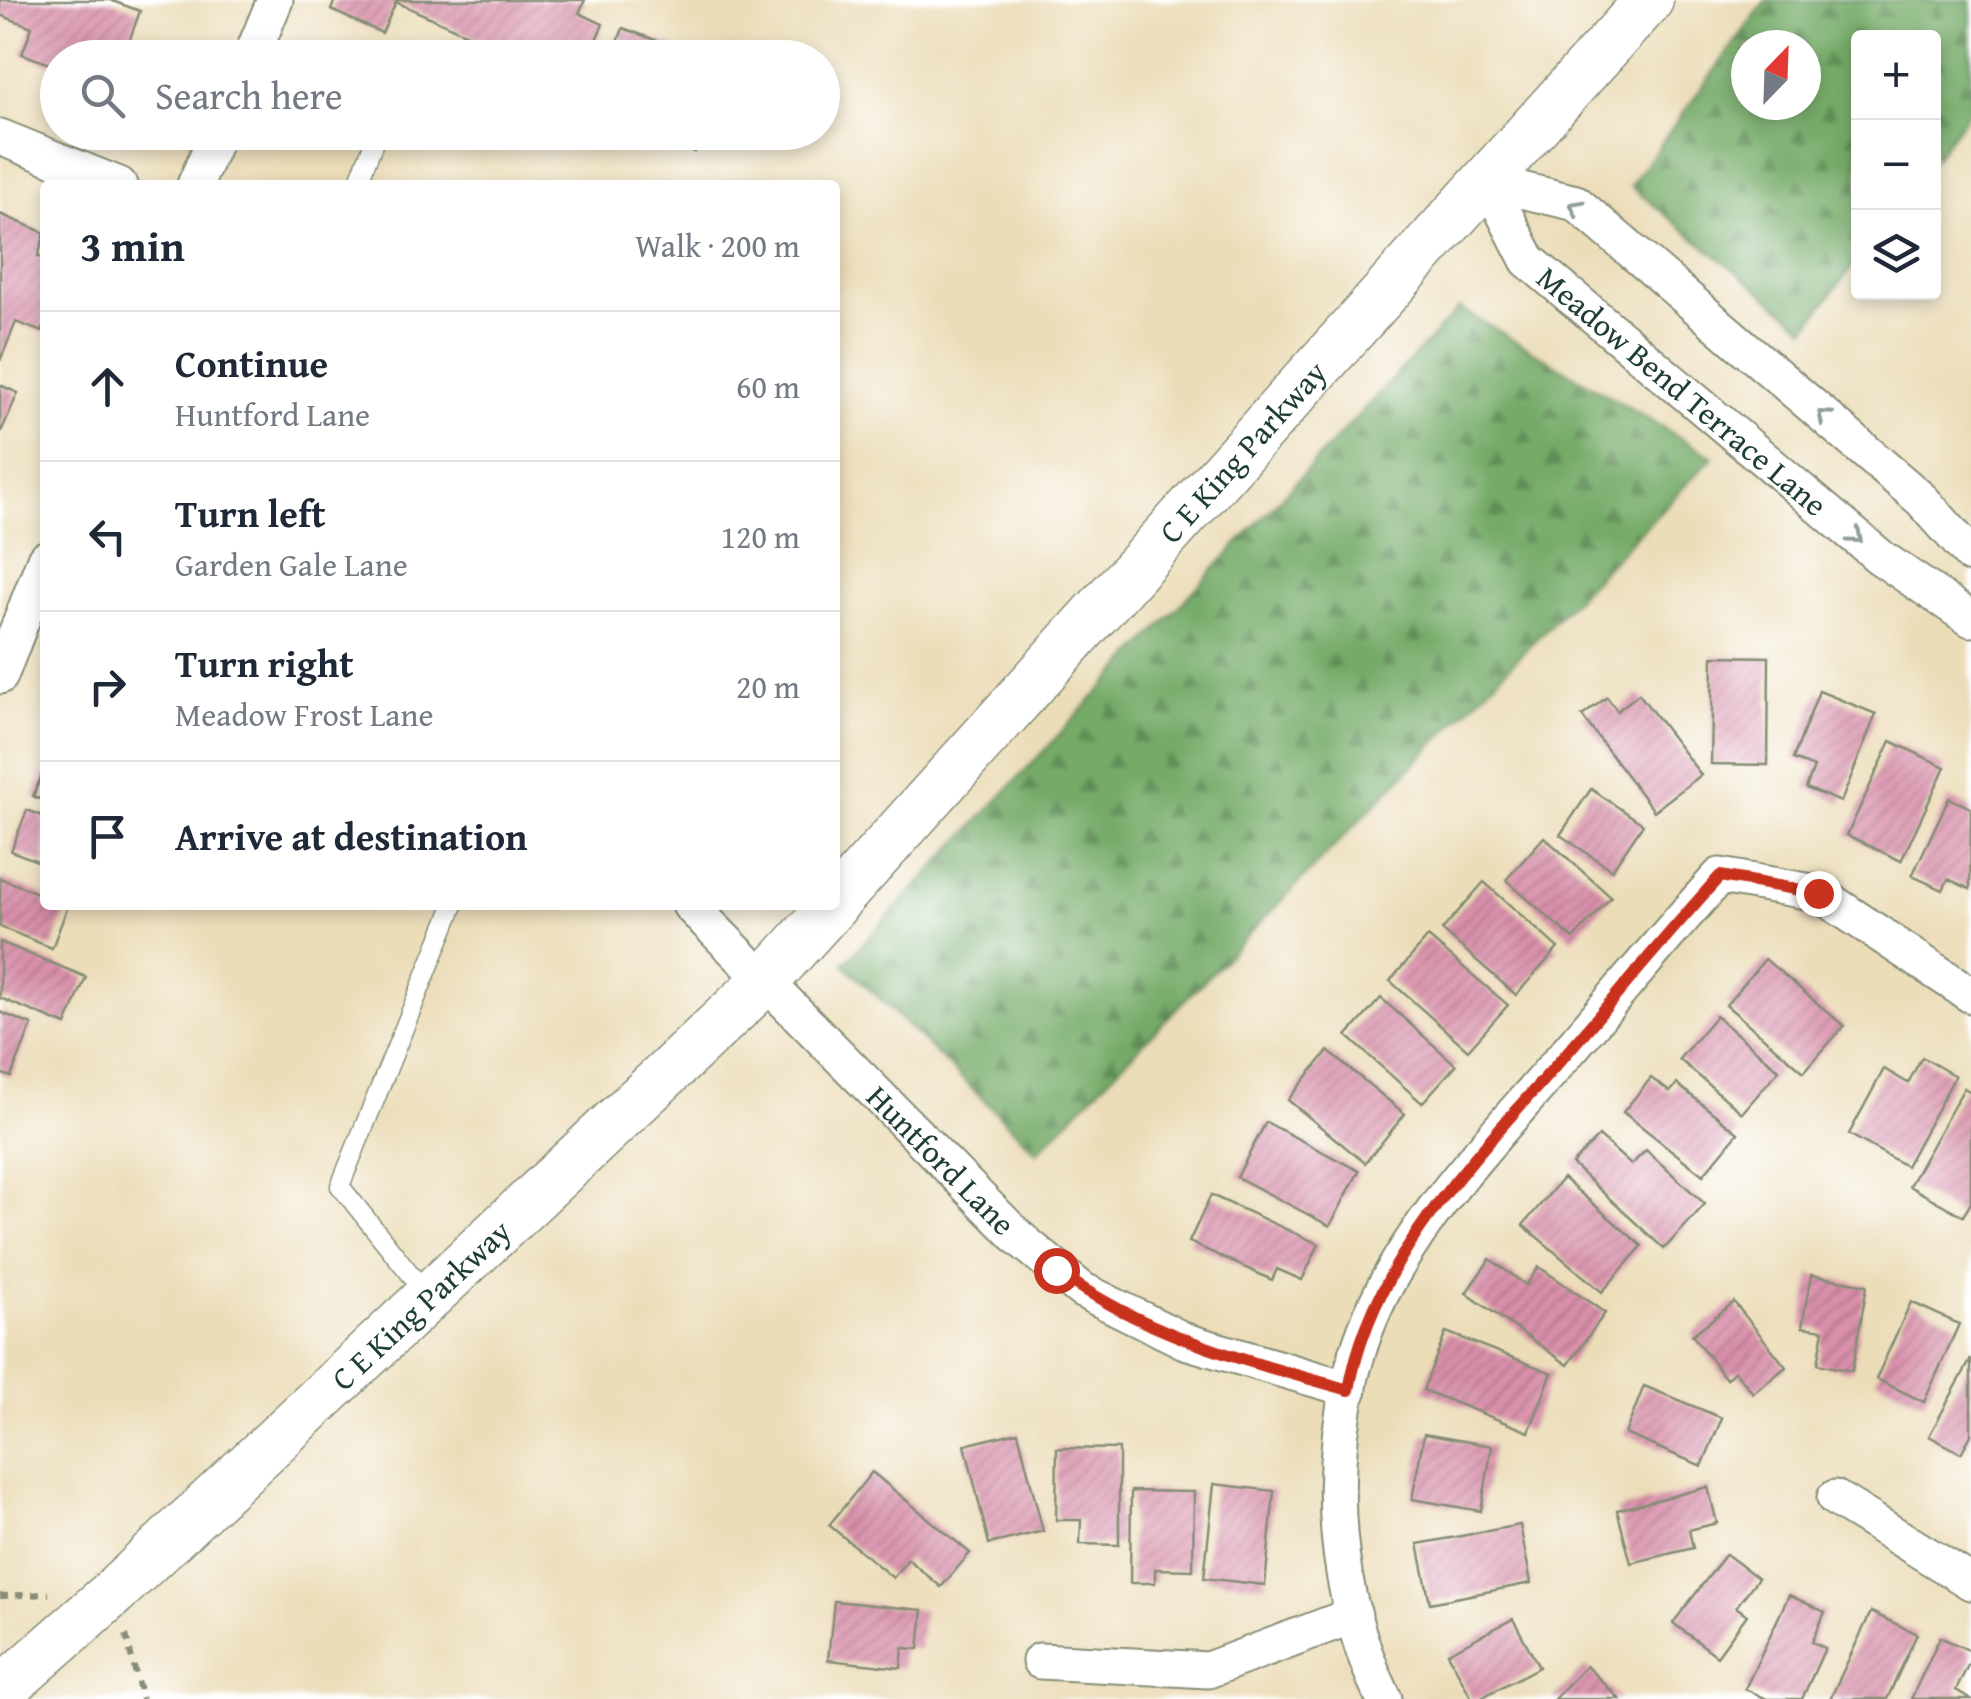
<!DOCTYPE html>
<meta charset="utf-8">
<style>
body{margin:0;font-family:"Gentium Book Plus",serif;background:#f2f2f3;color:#1f2937}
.controls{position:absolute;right:30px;top:30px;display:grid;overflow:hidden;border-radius:10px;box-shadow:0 5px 15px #0003}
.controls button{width:90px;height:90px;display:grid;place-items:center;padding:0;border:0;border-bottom:2px solid #e0e1e3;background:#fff;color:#1f2937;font:50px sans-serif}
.compass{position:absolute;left:1731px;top:30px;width:90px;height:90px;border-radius:50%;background:#fff;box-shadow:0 5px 15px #0003;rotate:23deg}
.stop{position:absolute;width:30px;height:30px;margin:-22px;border:8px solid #c8321e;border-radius:50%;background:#fff}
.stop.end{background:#c8321e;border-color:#fff;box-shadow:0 2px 10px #0008}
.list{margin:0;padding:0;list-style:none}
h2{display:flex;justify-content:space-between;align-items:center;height:130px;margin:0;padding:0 40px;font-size:42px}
h2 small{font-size:32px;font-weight:400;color:#747a83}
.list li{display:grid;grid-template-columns:65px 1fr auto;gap:30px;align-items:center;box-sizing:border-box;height:150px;padding:0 40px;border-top:2px solid #e0e1e3}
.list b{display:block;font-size:38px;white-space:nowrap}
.list p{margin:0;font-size:32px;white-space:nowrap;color:#747a83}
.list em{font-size:32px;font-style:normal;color:#747a83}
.icon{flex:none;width:55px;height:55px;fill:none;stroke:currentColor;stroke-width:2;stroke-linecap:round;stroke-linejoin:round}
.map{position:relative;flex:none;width:1971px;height:1699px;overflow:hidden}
.search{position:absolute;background:#fff;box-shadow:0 5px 15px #0003;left:40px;top:40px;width:800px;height:110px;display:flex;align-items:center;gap:25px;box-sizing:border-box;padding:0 35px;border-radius:55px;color:#747a83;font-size:38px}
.panel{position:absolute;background:#fff;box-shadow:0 5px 15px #0003;left:40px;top:180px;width:800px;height:730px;border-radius:10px}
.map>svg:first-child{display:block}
.forest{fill:url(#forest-firs);stroke:#4a744e;stroke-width:2.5;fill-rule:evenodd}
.building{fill:url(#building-hatch)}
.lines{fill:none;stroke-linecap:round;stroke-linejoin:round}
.lane-casing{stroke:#868d76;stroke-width:21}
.street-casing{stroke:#868d76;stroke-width:39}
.secondary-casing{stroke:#868d76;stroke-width:51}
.path{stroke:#868d76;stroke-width:6;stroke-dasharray:8 8;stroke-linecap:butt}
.lane{stroke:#fff;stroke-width:18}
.street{stroke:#fff;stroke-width:35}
.secondary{stroke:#fff;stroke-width:48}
.oneway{stroke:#8f9e9a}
.route{stroke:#c8321e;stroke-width:12}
.labels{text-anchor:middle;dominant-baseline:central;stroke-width:9;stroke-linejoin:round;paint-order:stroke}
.street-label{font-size:32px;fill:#1f3d34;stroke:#fff}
</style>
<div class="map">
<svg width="1971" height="1699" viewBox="0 0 1971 1699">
<defs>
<pattern id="forest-firs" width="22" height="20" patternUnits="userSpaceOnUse" patternTransform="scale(2.5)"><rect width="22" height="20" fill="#74aa67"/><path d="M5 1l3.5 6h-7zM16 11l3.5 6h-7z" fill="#5f8c56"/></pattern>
<pattern id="building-hatch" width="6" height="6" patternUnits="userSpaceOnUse" patternTransform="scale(2.5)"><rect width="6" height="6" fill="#da90ab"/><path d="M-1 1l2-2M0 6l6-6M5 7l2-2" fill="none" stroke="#b0778c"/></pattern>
</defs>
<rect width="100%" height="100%" fill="#fff"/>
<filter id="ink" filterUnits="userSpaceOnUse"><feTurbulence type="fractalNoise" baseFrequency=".01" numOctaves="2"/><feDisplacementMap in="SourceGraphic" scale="20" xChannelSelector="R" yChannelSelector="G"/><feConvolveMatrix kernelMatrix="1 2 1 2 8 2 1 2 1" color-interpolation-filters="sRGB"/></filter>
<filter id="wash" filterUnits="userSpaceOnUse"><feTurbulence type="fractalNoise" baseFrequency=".0048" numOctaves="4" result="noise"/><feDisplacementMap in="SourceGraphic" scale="40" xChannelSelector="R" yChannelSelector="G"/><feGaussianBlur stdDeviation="2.25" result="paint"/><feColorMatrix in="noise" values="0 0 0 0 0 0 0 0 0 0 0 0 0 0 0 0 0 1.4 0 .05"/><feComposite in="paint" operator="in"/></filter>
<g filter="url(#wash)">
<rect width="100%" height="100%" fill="#ecddb9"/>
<g class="forest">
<path d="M1766,0H1971V109L1934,159V38H1858V259L1806,328L1630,186ZM1746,45H1806V105H1746Z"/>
<path d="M1459,308L1713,457L1037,1152L844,964Z"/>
</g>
<g id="blocks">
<g class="building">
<path d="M0,0H110L140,11L123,58H58V67L22,54L32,27L0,15Z"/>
<path d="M335,0H585L579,13L603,24L588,58H520L396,2L382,33L331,10Z"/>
<path d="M623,28L674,47L670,58H612Z"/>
<path d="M646,132H702L695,152Z"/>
<path d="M0,214L45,233L38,256L45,259V324L42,332L16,322L0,361Z"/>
<path d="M0,385L18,393L0,434Z"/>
<path d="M1713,656L1769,657L1768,765L1711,764Z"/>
<path d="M1819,691L1876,714L1841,802L1806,788L1814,767L1793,759Z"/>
<path d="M1639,694L1701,775L1654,811L1582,716L1607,697L1617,711Z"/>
<path d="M1891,741L1945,767L1901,861L1847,835Z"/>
<path d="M45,767V801L33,796Z"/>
<path d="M1591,789L1643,824L1612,870L1560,835Z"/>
<path d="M1949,798L1971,808L1970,889L1948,879L1943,890L1912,876Z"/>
<path d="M27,810L45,817V864L11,851Z"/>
<path d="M1544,837L1611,897L1573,939L1506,880Z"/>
<path d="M0,878L45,896V905L68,906L52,948L0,927Z"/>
<path d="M1484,882L1558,948L1516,995L1442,930Z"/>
<path d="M1428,937L1508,1005L1468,1050L1390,981Z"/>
<path d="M0,942L86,977L66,1025L0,998Z"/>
<path d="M1765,959L1844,1026L1804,1072L1726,1005Z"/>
<path d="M1381,998L1456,1065L1422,1103L1347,1036Z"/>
<path d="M0,1012L32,1025L11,1077L0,1073Z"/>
<path d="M1716,1016L1779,1070L1742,1113L1679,1059Z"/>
<path d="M1328,1051L1405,1114L1365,1163L1288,1100Z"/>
<path d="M1922,1057L1955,1076L1906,1166L1849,1134L1884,1069L1908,1083Z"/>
<path d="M1651,1078L1670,1092L1677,1084L1738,1133L1703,1175L1623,1112Z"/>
<path d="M1964,1088L1971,1092V1203L1963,1216L1909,1186Z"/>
<path d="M1266,1122L1359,1171L1330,1226L1237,1177Z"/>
<path d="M1599,1136L1631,1165L1646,1150L1705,1204L1664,1249L1572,1164Z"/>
<path d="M1563,1178L1642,1246L1602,1292L1523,1225Z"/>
<path d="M1211,1195L1319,1244L1302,1280L1277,1269L1272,1280L1189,1242Z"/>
<path d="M1490,1259L1526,1285L1539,1267L1605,1313L1568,1365L1466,1293Z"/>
<path d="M1811,1275L1867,1285L1852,1371L1818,1364L1824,1330L1802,1327Z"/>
<path d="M1734,1302L1786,1367L1753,1393L1735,1371L1726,1379L1692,1335Z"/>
<path d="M1911,1302L1959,1324L1924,1402L1876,1379Z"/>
<path d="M1446,1332L1552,1373L1529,1432L1423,1390Z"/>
<path d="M1971,1359V1435L1961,1453L1929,1436Z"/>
<path d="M1644,1386L1722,1418L1702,1466L1625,1434Z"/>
<path d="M1018,1432L1043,1531L989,1544L965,1445Z"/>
<path d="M1424,1434L1492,1446L1481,1511L1412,1499Z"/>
<path d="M1057,1448L1119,1449V1545L1080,1544L1081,1520H1056Z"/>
<path d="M872,1472L970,1553L941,1587L908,1559L893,1578L829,1525Z"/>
<path d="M1214,1484L1274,1491L1265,1585L1204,1578Z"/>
<path d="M1708,1487L1717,1523L1689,1530L1693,1548L1631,1563L1617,1510Z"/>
<path d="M1131,1491L1194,1492L1193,1570L1155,1569V1583H1130Z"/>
<path d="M1520,1525L1531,1583L1430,1603L1418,1544Z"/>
<path d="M1726,1554L1758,1578L1736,1607L1747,1615L1717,1656L1673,1623Z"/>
<path d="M1789,1595L1825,1612L1812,1642L1825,1648L1802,1699H1767L1745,1689Z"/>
<path d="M834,1601L923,1610L919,1649L903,1648L901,1668L828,1660Z"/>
<path d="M1871,1612L1917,1634L1887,1699H1830Z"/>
<path d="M1513,1619L1539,1667L1479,1699H1472L1448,1653Z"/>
<path d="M1940,1637L1971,1651V1659L1956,1690L1971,1699H1911Z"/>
<path d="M1586,1666L1620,1699H1554Z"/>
</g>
</g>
</g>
<g filter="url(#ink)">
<use href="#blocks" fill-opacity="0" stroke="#868d76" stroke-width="2.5"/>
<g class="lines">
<g class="lane-casing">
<g id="lane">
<path d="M256,46L284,58"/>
<path d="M357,185L378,132"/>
<path d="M428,1296L340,1186L454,905"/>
</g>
</g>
<g class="street-casing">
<g id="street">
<path d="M251,58L275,0"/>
<path d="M0,137L119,185"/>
<path id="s1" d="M1488,182L1528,260L1880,557L1971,619"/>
<path d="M1488,182L1576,203L1922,500L1971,555"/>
<path d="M195,185L218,132"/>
<path d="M0,676L45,559"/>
<path id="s2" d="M690,905L1019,1238L1082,1290L1185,1341L1349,1389"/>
<path d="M1835,1498L1971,1582"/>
<path d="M1040,1661L1208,1670L1354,1615"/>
<path d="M1384,1699C1322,1574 1320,1403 1388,1281C1431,1203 1494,1137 1551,1071C1608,1006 1662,939 1720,876L1818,893L1971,995"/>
</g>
</g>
<g class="secondary-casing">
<g id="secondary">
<path id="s3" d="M835,903L1649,0"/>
<path id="s4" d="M0,1692L115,1591L764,982L834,905"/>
</g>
</g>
<g class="path">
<path d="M0,1596L49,1594"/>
<path d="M126,1635L142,1699"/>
</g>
<use href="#lane" class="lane"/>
<use href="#street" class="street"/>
<use href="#secondary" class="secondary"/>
</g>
<defs><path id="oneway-chevron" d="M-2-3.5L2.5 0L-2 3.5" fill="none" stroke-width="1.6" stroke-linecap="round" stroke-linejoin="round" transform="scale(2.5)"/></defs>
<g class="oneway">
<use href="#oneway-chevron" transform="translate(1576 207) rotate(-152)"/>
<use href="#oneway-chevron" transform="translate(1824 416) rotate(-139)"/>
<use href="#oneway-chevron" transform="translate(1856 537) rotate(40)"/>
</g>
</g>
<g class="lines" filter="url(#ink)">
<path class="route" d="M1056,1270C1144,1335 1245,1361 1349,1390C1372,1256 1481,1152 1566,1054C1617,995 1667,934 1720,876L1818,893"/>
</g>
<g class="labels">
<g class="street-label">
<text stroke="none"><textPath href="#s1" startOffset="290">Meadow Bend Terrace Lane</textPath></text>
<text stroke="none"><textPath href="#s3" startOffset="608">C E King Parkway</textPath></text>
<text stroke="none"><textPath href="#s2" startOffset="358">Huntford Lane</textPath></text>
<text stroke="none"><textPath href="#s4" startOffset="572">C E King Parkway</textPath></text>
</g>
</g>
</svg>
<div class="controls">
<button>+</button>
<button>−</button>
<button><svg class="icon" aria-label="layers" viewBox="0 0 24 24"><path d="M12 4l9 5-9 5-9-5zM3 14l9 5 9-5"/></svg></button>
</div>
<svg class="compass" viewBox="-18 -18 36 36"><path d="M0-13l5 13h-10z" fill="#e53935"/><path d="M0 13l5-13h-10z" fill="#747a83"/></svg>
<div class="stop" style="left:1056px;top:1270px"></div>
<div class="stop end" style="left:1818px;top:893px"></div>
<div class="search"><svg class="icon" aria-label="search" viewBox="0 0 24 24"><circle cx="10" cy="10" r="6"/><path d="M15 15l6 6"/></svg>Search here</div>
<section class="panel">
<h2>3 min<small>Walk · 200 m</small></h2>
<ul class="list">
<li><svg class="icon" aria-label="ahead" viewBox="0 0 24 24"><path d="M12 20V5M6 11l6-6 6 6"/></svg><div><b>Continue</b><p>Huntford Lane</p></div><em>60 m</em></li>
<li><svg class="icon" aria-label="left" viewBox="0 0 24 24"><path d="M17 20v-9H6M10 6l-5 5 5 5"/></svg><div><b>Turn left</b><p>Garden Gale Lane</p></div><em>120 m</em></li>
<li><svg class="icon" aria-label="right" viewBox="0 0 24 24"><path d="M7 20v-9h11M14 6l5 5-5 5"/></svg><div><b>Turn right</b><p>Meadow Frost Lane</p></div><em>20 m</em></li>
<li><svg class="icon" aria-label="arrive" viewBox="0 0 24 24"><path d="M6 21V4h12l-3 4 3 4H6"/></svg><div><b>Arrive at destination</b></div></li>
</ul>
</section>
</div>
